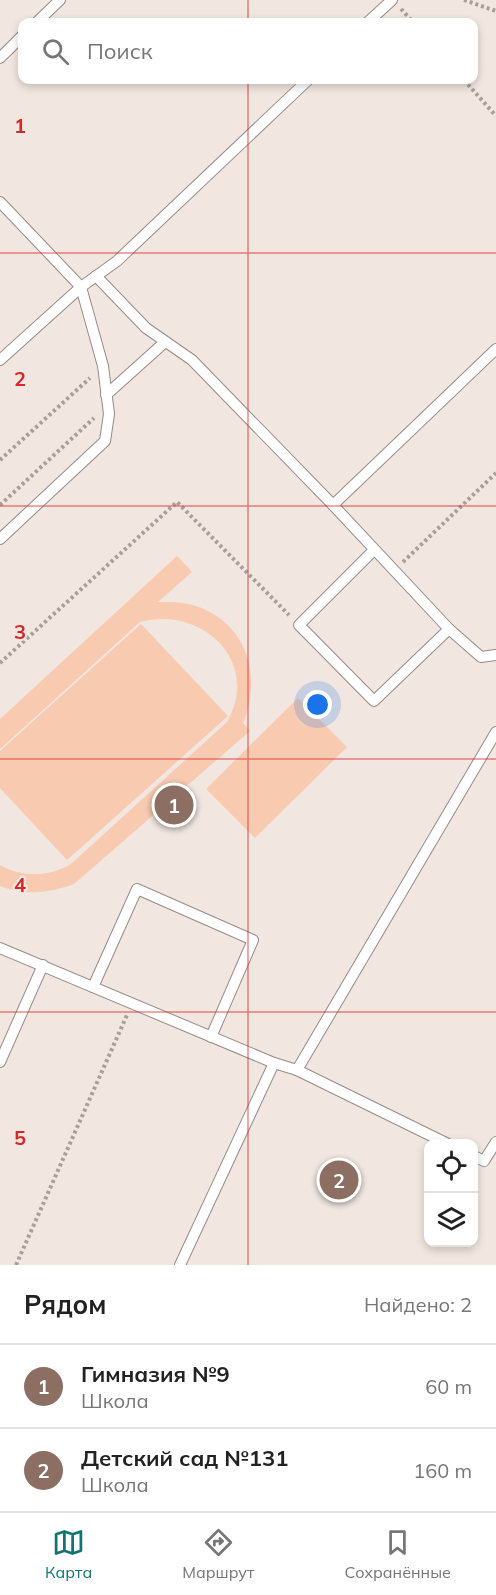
<!DOCTYPE html>
<html lang="ru">
<meta charset="utf-8">
<style>
body{margin:0;font-family:Mulish,sans-serif;background:#f6f6f6;color:#222}
.controls{position:absolute;right:18px;bottom:18px;display:grid;overflow:hidden;border-radius:12px;box-shadow:0 3px 9px #0003}
.controls button{width:54px;height:54px;display:grid;place-items:center;padding:0;border:0;border-bottom:2px solid #e0e0e0;background:#fff;color:#222;font:30px sans-serif}
.you{position:absolute;left:318px;top:705px;width:21px;height:21px;margin:-15px;border:4px solid #fff;border-radius:50%;background:#1a73e8;box-shadow:0 0 0 9px #1a73e833}
.badge{display:grid;place-items:center;width:39px;height:39px;border-radius:50%;background:#0f766e;color:#fff;font-size:20px;font-weight:700}
.pin{position:absolute;translate:-50% -50%;border:3px solid #fff;box-shadow:0 2px 6px #0006}
.list{margin:0;padding:0;list-style:none}
h2{display:flex;justify-content:space-between;align-items:center;height:78px;margin:0;padding:0 24px;font-size:26px}
h2 small{font-size:20px;font-weight:400;color:#767676}
.list li{display:grid;grid-template-columns:39px 1fr auto;gap:18px;align-items:center;box-sizing:border-box;height:84px;padding:0 24px;border-top:2px solid #e0e0e0}
.list b{display:block;font-size:22px;white-space:nowrap}
.list p{margin:0;font-size:20px;white-space:nowrap;color:#767676}
.list em{font-size:20px;font-style:normal;color:#767676}
.icon{flex:none;width:33px;height:33px;fill:none;stroke:currentColor;stroke-width:2;stroke-linecap:round;stroke-linejoin:round}
.map{position:relative;flex:none;width:496px;height:1265px;overflow:hidden}
.search{position:absolute;background:#fff;box-shadow:0 3px 9px #0003;left:18px;right:18px;top:18px;height:66px;display:flex;align-items:center;gap:15px;box-sizing:border-box;padding:0 21px;border-radius:12px;color:#767676;font-size:22px}
.sheet{height:246px;background:#fff}
nav{display:flex;justify-content:space-around;align-items:center;box-sizing:border-box;height:84px;border-top:2px solid #e0e0e0;background:#fff;font-size:16px;color:#767676}
nav a{display:grid;justify-items:center;gap:3px}
nav .on{color:#0f766e}
.map>svg:first-child{display:block}
.green{fill:#f8cab0}
.lines{fill:none;stroke-linecap:round;stroke-linejoin:round}
.service-casing{stroke:#968c87;stroke-width:12}
.path{stroke:#a79f9b;stroke-width:4;stroke-dasharray:3 3;stroke-linecap:butt}
.service{stroke:#fff;stroke-width:10}
.grid{fill:none;stroke:#d62828;stroke-width:1.5;stroke-opacity:0.55}
.grid-label{font-size:20px;text-anchor:middle;font-weight:bold;fill:#d62828;stroke:#f1e6e0;stroke-width:4.5;stroke-linejoin:round;paint-order:stroke}
</style>
<div class="map">
<svg width="496" height="1265" viewBox="0 0 496 1265">
<rect width="100%" height="100%" fill="#f1e6e0"/>
<g class="green">
<path d="M177,556L192,572L158,602C173,602 189,602 204,609C250,630 261,680 243,723L250,731L74,884C49,893 25,896 0,886V865C24,878 48,877 71,864L227,722C262,661 201,605 140,622L0,749V719Z"/>
<path d="M141,624L228,716L67,860L0,788V751Z"/>
<path d="M298,698L347,747L255,838L206,789Z"/>
</g>
<g class="lines">
<g class="service-casing">
<g id="service">
<path d="M37,22L60,0"/>
<path d="M368,22L392,0"/>
<path d="M0,58L22,36"/>
<path d="M0,202L81,287L103,366L109,414L105,441L0,539"/>
<path d="M96,276L146,328L192,360L333,505L449,629L481,657L496,655"/>
<path d="M0,360L81,287L117,261L308,80"/>
<path d="M106,395L165,342"/>
<path d="M333,505L496,349"/>
<path d="M374,550L299,625L374,701L449,629"/>
<path d="M0,948L274,1063L297,1070L448,1144"/>
<path d="M93,987L137,889L253,940L211,1037"/>
<path d="M0,1062L43,965"/>
<path d="M297,1070L496,732"/>
<path d="M474,1156L484,1161L496,1142"/>
<path d="M180,1265L274,1063"/>
</g>
</g>
<g class="path">
<path d="M464,0L496,11"/>
<path d="M401,9L413,22"/>
<path d="M464,80L496,116"/>
<path d="M0,460L90,378"/>
<path d="M0,505L94,418"/>
<path d="M403,562L496,473"/>
<path d="M0,663L177,502L289,615"/>
<path d="M16,1265L127,1015"/>
</g>
<use href="#service" class="service"/>
</g>
<path class="grid" d="M248,0V22M248,80V1265M0,253H496M0,506H496M0,759H496M0,1012H496"/>
<g class="grid-label">
<text x="20" y="133">1</text>
<text x="20" y="386">2</text>
<text x="20" y="639">3</text>
<text x="20" y="892">4</text>
<text x="20" y="1145">5</text>
</g>
</svg>
<div class="controls">
<button><svg class="icon" aria-label="locate" viewBox="0 0 24 24"><circle cx="12" cy="12" r="6"/><path d="M12 2v4M12 18v4M2 12h4M18 12h4"/></svg></button>
<button><svg class="icon" aria-label="layers" viewBox="0 0 24 24"><path d="M12 4l9 5-9 5-9-5zM3 14l9 5 9-5"/></svg></button>
</div>
<div class="you"></div>
<div class="pin badge" style="left:174px;top:805px;background:#8d6e63">1</div>
<div class="pin badge" style="left:339px;top:1180px;background:#8d6e63">2</div>
<div class="search"><svg class="icon" aria-label="search" viewBox="0 0 24 24"><circle cx="10" cy="10" r="6"/><path d="M15 15l6 6"/></svg>Поиск</div>
</div>
<section class="sheet">
<h2>Рядом<small>Найдено: 2</small></h2>
<ul class="list">
<li><span class="badge" style="background:#8d6e63">1</span><div><b>Гимназия №9</b><p>Школа</p></div><em>60 m</em></li>
<li><span class="badge" style="background:#8d6e63">2</span><div><b>Детский сад №131</b><p>Школа</p></div><em>160 m</em></li>
</ul>
</section>
<nav>
<a class="on"><svg class="icon" aria-label="map" viewBox="0 0 24 24"><path d="M3 6l6-2 6 2 6-2v14l-6 2-6-2-6 2zM9 4v14M15 6v14"/></svg>Карта</a>
<a><svg class="icon" aria-label="directions" viewBox="0 0 24 24"><path d="M12 3l9 9-9 9-9-9zM9 14v-3h6M13 9l2 2-2 2"/></svg>Маршрут</a>
<a><svg class="icon" aria-label="saved" viewBox="0 0 24 24"><path d="M7 4h10v16l-5-4-5 4z"/></svg>Сохранённые</a>
</nav>
